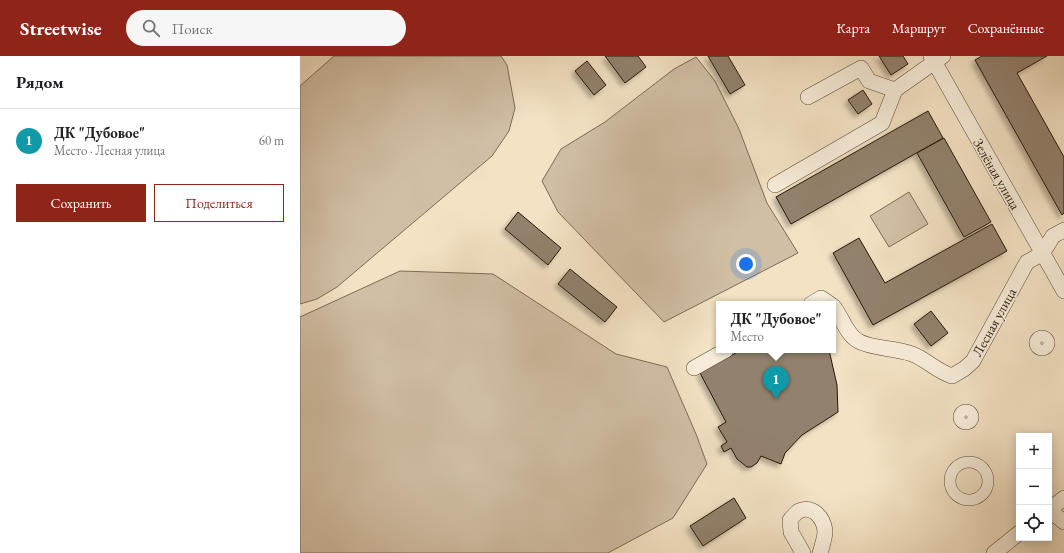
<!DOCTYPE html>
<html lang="ru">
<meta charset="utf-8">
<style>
body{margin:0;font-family:"EB Garamond",serif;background:#f6f6f6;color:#202124}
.controls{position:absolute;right:12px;bottom:12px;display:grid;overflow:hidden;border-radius:0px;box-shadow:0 2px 10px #0003}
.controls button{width:36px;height:36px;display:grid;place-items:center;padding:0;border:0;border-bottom:1px solid #e0e0e0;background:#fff;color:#202124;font:20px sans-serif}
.you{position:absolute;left:446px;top:208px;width:14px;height:14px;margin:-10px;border:3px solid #fff;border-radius:50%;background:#1a73e8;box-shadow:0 0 0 6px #1a73e833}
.badge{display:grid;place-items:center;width:26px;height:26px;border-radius:50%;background:#8f2418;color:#fff;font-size:13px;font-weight:700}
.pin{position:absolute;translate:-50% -33px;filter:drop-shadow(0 1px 2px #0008)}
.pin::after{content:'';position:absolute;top:21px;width:14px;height:12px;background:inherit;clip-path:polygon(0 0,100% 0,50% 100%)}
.popup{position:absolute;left:416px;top:245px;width:120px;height:52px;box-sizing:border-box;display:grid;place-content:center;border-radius:0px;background:#fff;filter:drop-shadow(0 1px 3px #0005);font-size:13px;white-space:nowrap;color:#757577}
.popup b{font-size:15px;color:#202124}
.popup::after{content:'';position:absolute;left:50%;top:100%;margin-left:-8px;border:8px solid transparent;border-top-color:#fff}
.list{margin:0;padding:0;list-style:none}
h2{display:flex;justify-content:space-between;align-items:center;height:52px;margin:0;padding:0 16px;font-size:17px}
h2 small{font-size:13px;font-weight:400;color:#757577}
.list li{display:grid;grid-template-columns:26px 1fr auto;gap:12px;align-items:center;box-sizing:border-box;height:64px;padding:0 16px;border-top:1px solid #e0e0e0}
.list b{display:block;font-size:15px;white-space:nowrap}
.list p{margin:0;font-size:13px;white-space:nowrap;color:#757577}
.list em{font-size:13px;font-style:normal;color:#757577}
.actions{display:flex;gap:8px;padding:12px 16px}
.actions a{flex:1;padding:9px 0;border:1px solid #8f2418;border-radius:0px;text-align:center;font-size:14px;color:#8f2418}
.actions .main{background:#8f2418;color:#fff}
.icon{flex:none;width:22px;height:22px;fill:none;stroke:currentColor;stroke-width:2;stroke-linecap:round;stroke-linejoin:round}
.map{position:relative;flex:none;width:764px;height:497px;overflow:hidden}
header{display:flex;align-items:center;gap:24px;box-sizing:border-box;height:56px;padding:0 20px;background:#8f2418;color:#fff}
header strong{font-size:19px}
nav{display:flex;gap:22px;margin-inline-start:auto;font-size:14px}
.search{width:280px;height:36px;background:#f6f6f6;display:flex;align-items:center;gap:10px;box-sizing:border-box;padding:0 14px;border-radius:22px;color:#757577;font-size:15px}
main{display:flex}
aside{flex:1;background:#fff}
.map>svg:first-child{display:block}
.green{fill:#d1bfa5;stroke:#7d6b58}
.building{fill:#92816c;stroke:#29170c;filter:url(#shadow)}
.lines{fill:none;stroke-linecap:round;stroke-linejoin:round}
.pedestrian-casing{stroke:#5c4a3a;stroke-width:12}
.minor-casing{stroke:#5c4a3a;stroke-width:16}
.pedestrian{stroke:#f7ecd9;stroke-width:11}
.minor{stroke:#f7ecd9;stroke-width:15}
.labels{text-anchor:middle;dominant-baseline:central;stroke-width:3;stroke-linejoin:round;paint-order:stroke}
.street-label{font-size:14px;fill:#29170c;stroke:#f7ecd9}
</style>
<header>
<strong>Streetwise</strong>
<div class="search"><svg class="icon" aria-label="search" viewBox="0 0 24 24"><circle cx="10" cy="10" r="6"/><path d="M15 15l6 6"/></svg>Поиск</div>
<nav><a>Карта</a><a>Маршрут</a><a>Сохранённые</a></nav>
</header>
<main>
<aside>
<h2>Рядом<small></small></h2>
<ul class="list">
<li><span class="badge" style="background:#0f9aa8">1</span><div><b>ДК &quot;Дубовое&quot;</b><p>Место · Лесная улица</p></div><em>60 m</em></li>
</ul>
<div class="actions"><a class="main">Сохранить</a><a>Поделиться</a></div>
</aside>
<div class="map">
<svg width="764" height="497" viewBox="0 0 764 497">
<defs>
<filter id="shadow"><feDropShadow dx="-3.5" dy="3.5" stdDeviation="2" flood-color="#0004"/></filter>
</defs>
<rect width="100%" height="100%" fill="#f3e2c4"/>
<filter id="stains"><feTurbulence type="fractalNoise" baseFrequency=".005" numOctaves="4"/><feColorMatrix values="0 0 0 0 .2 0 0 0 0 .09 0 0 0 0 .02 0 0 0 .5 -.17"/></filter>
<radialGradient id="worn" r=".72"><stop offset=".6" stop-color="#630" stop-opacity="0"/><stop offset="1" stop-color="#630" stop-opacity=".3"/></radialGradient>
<g class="green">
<path d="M34,0H201L207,9L215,52L209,75L192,100L37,231L17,243L0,248V30Z"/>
<path d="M396,1L415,25L439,73L467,147L498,197L364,266L258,156L242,125L261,93L305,66L374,13Z"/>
<path d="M609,136L628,168L589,191L570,160Z"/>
<path d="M100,215L193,218L316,298L367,311L396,378L407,408L373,462L308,497H0V261Z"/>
</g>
<g class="building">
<path d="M305,0H338L346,11L325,27Z"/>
<path d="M408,0H428L445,29L430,38Z"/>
<path d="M579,0H603L608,8L591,19Z"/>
<path d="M682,0H747L717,17L764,101V157L762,159L675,4Z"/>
<path d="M287,5L306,29L294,39L275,15Z"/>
<path d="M563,34L572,48L558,58L548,44Z"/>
<path d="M628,55L643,82L491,168L476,141Z"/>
<path d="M644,82L691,166L664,181L617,97Z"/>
<path d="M218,156L261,192L248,209L205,173Z"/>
<path d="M692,168L707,195L573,269L533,197L559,182L585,227Z"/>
<path d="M270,213L317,251L305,266L258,228Z"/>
<path d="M631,255L648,277L631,290L614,268Z"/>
<path d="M441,294L444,296L447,294H529L537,329L538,356L502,379L485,397L481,408L461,400L457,407L451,411H447L437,403L431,392L424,396L421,390L427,386L418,371L426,366L400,317Z"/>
<path d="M434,442L446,462L403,490L390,470Z"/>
</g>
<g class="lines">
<g class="pedestrian-casing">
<g id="pedestrian">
<circle cx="742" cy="287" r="7"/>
<circle cx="666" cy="361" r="7"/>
<circle cx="669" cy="425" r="19"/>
</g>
</g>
<g class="minor-casing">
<g id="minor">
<path d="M631,0L764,235"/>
<path d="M508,41L561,12L569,25L595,34"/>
<path d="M475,129L582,67L595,34L643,0"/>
<path d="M511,248L521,242L530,248"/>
<path d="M533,250C542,260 545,277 558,285C573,293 596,292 612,298C626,303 636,315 652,320L664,313L673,305L727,206L742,198L753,180L764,174"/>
<path d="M394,312L426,294"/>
<path d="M749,454L764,466"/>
<path d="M749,454L764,442"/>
<path d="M503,497L491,476L490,464C493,461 496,456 499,455C513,448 524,463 525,475C525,482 522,490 520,497"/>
<path d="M694,497L719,477"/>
</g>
</g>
<use href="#pedestrian" class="pedestrian"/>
<use href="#minor" class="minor"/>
</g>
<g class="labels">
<g class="street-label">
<text transform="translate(697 118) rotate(60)">Зелёная улица</text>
<text transform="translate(694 266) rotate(-61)">Лесная улица</text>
</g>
</g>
<rect width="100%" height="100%" filter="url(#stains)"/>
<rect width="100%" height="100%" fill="url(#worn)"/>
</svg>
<div class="controls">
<button>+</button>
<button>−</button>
<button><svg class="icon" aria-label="locate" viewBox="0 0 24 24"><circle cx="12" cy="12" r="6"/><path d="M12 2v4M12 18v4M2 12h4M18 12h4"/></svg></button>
</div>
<div class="you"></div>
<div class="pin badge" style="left:476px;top:343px;background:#0f9aa8">1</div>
<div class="popup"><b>ДК &quot;Дубовое&quot;</b>Место</div>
</div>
</main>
